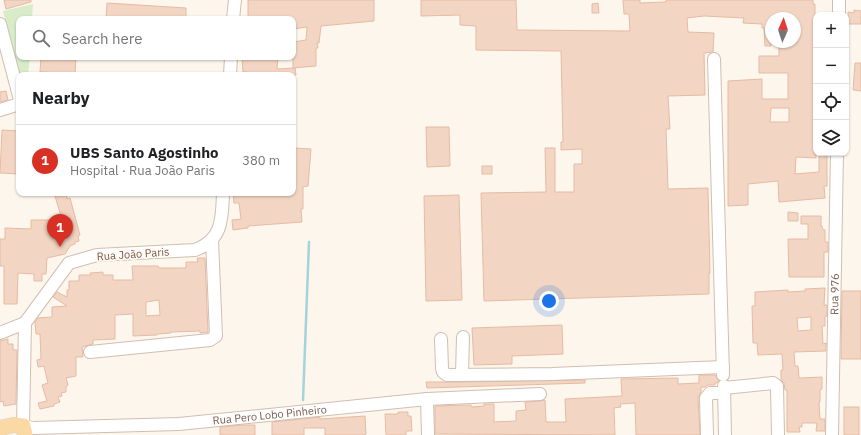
<!DOCTYPE html>
<meta charset="utf-8">
<style>
body{margin:0;font-family:"IBM Plex Sans",sans-serif;background:#f2f2f2;color:#202124}
.controls{position:absolute;right:12px;top:12px;display:grid;overflow:hidden;border-radius:8px;box-shadow:0 1px 3px #0004}
.controls button{width:36px;height:36px;display:grid;place-items:center;padding:0;border:0;border-bottom:1px solid #e0e0e0;background:#fff;color:#202124;font:20px sans-serif}
.compass{position:absolute;left:765px;top:12px;width:36px;height:36px;border-radius:50%;background:#fff;box-shadow:0 1px 3px #0004;rotate:3deg}
.you{position:absolute;left:549px;top:301px;width:14px;height:14px;margin:-10px;border:3px solid #fff;border-radius:50%;background:#1a73e8;box-shadow:0 0 0 6px #1a73e833}
.badge{display:grid;place-items:center;width:26px;height:26px;border-radius:50%;background:#d93025;color:#fff;font-size:13px;font-weight:700}
.pin{position:absolute;translate:-50% -33px;filter:drop-shadow(0 1px 2px #0008)}
.pin::after{content:'';position:absolute;top:21px;width:14px;height:12px;background:inherit;clip-path:polygon(0 0,100% 0,50% 100%)}
.list{margin:0;padding:0;list-style:none}
h2{display:flex;justify-content:space-between;align-items:center;height:52px;margin:0;padding:0 16px;font-size:17px}
h2 small{font-size:13px;font-weight:400;color:#757577}
.list li{display:grid;grid-template-columns:26px 1fr auto;gap:12px;align-items:center;box-sizing:border-box;height:72px;padding:0 16px;border-top:1px solid #e0e0e0}
.list b{display:block;font-size:15px;white-space:nowrap}
.list p{margin:0;font-size:13px;white-space:nowrap;color:#757577}
.list em{font-size:13px;font-style:normal;color:#757577}
.icon{flex:none;width:22px;height:22px;fill:none;stroke:currentColor;stroke-width:2;stroke-linecap:round;stroke-linejoin:round}
.map{position:relative;flex:none;width:861px;height:435px;overflow:hidden}
.search{position:absolute;background:#fff;box-shadow:0 1px 3px #0004;left:16px;top:16px;width:280px;height:44px;display:flex;align-items:center;gap:10px;box-sizing:border-box;padding:0 14px;border-radius:8px;color:#757577;font-size:15px}
.panel{position:absolute;background:#fff;box-shadow:0 1px 3px #0004;left:16px;top:72px;width:280px;height:124px;border-radius:8px}
.map>svg:first-child{display:block}
.green{fill:#d8ecc9}
.lines{fill:none;stroke-linecap:round;stroke-linejoin:round}
.stream{stroke:#a5d3da;stroke-width:2.5}
.building{fill:#f3d5c3;stroke:#e6bba3;fill-rule:evenodd}
.minor-casing{stroke:#d1beb0;stroke-width:14}
.major-casing{stroke:#dad1cd;stroke-width:16}
.minor{stroke:#fff;stroke-width:12}
.major{stroke:#fbd9a5;stroke-width:15}
.labels{text-anchor:middle;dominant-baseline:central;stroke-width:3.5;stroke-linejoin:round;paint-order:stroke}
.street-label{font-size:11px;fill:#7a5c4d;stroke:#fffaf3}
</style>
<div class="map">
<svg width="861" height="435" viewBox="0 0 861 435">
<rect width="100%" height="100%" fill="#fdf6ec"/>
<path class="green" d="M33,4L32,19H19V57H30L28,75H19V78L3,11Z"/>
<g class="lines">
<path class="stream" d="M303,400L309,242"/>
</g>
<g class="building">
<path d="M4,0H31V2L6,9Z"/>
<path d="M248,0H374V21L321,26L319,43H317L318,48H316V66L293,68V42L306,40L307,27L293,29V19H248Z"/>
<path d="M421,0H516L517,30L630,31L629,14H624L623,0H640V3L666,2V0H813V4H815V16H816V158L796,157L795,174L819,172V153H827V186H824L825,198L779,202L778,181L748,184V205L728,206V81L762,79V99H788V73H759V56H779V42H797V29H795V18H771V46H765L764,28H762V24L743,23L744,18L704,16L687,18L688,32L714,33L713,52L704,53L705,95L668,96L670,129H666L668,189L708,188L710,273H709V294L484,301L481,193L546,192L545,148H555V192H574V164H582V149L561,150V142H563L561,51L476,50V26L460,25V15L421,16ZM771,108H789V122H770Z"/>
<path d="M107,3L186,8V19H106Z"/>
<path d="M598,3L599,13H592V4Z"/>
<path d="M854,10L861,11V24H848V12L854,13Z"/>
<path d="M41,57H76L75,74L40,72Z"/>
<path d="M245,57H254L255,58L278,57L277,69L295,68L296,75H247V72H243L242,59H245Z"/>
<path d="M855,63H861V91L853,90Z"/>
<path d="M6,91L8,100L0,102V92Z"/>
<path d="M426,127H449L450,166L427,167Z"/>
<path d="M2,130L19,131V174L0,173Z"/>
<path d="M293,148L311,149L308,186L303,187V209H301L302,222L248,226V228L233,230L232,220L241,219L239,203H234L233,193H293Z"/>
<rect x="482" y="166" width="10" height="8"/>
<path d="M54,193H66L67,199L70,198L80,235L78,236L79,241L75,242V244L70,246L65,254L47,258L46,274H42V281H34V274L18,273L17,304H4V266H0V239H5V228L31,229V220H60L59,217L61,216Z"/>
<path d="M459,195L462,300L426,301L424,196Z"/>
<path d="M788,212L798,213V221H788Z"/>
<path d="M801,216H821V226H822L823,230H825V242H828V252H824V277H789L788,239H808V224H801Z"/>
<path d="M197,258H205L208,332L200,333V331L171,332V333L157,334V335L133,336V314L115,315V339L93,340V344L82,347L83,357H76V376L66,378L68,385L66,387V392L61,393L62,396L58,397L60,402L54,404V406L40,409L38,403L47,401L42,385L48,383L44,366L38,367L37,360L41,359L40,334H36L35,322L38,318L52,317V307L67,306L53,297L57,292L67,297V290H69V281H79V275H91L90,273L103,272V275H113V280H133L132,266H158L159,268H186V262H198ZM159,300L160,315L146,316V302Z"/>
<path d="M825,288L824,305H827V316H825V326H822L823,344L826,343V351L794,352L795,366H798L799,378L822,377V389L820,390V402H819L820,419H825V431H816L817,423H802V427H799L800,432H787V390H785L784,383L781,380V370H783L782,354L758,355L757,343H753L752,306H755V292L788,290V292L805,291V289ZM811,317V330L798,331L797,318Z"/>
<path d="M842,291H861V359H841Z"/>
<path d="M562,325L563,354L512,356V364L474,365L472,328Z"/>
<path d="M8,339V344H13V350H17L16,404L4,406L3,401L0,402V341Z"/>
<path d="M699,375H715L719,381L717,383H715V385H708L705,387H701V392L698,398L700,435H636L635,403L620,404L621,407L614,408L615,435L435,434V406L471,405L472,407L484,406V404H494V422L516,421V411L526,410L525,402L540,401L545,400L546,422H566L565,399L622,396L621,379L678,378V384L699,383Z"/>
<path d="M585,380V383L427,388L426,382H462Z"/>
<rect x="844" y="407" width="15" height="28"/>
<path d="M398,412H408V416H411L412,431H406V435H386L385,414H398Z"/>
<path d="M365,416L366,434L363,435H325V428H304V435H272V422L320,417V419Z"/>
<path d="M243,425H255V435H220V427Z"/>
</g>
<g class="lines">
<g class="minor-casing">
<g id="minor">
<path d="M839,15V0"/>
<path d="M233,19L235,0"/>
<path d="M0,24L19,96"/>
<path d="M714,59L723,375"/>
<path d="M230,75L231,57"/>
<path d="M0,110L16,105L19,102"/>
<path id="s1" d="M223,193C222,218 223,240 195,250L97,255L69,263L25,323L23,426L33,428L179,424L427,399L540,394"/>
<path d="M0,333L25,323"/>
<path d="M441,339L442,368L443,372L447,375L552,374L723,367"/>
<path d="M90,352L210,340L216,336L212,240"/>
<path d="M462,375L463,337"/>
<path d="M724,386L725,435"/>
<path d="M724,388L773,383L777,386L778,435"/>
<path d="M427,399L428,435"/>
<path d="M707,435L706,398L710,393H724"/>
<path id="s2" d="M832,435L837,153"/>
</g>
</g>
<g class="major-casing">
<path id="major" d="M0,428L14,425L23,426L25,435"/>
</g>
<use href="#minor" class="minor"/>
<use href="#major" class="major"/>
</g>
<g class="labels">
<g class="street-label">
<text transform="translate(133 254) rotate(-4)">Rua João Paris</text>
<text stroke="none"><textPath href="#s2" startOffset="141">Rua 976</textPath></text>
<text stroke="none"><textPath href="#s1" startOffset="621">Rua Pero Lobo Pinheiro</textPath></text>
</g>
</g>
</svg>
<div class="controls">
<button>+</button>
<button>−</button>
<button><svg class="icon" aria-label="locate" viewBox="0 0 24 24"><circle cx="12" cy="12" r="6"/><path d="M12 2v4M12 18v4M2 12h4M18 12h4"/></svg></button>
<button><svg class="icon" aria-label="layers" viewBox="0 0 24 24"><path d="M12 4l9 5-9 5-9-5zM3 14l9 5 9-5"/></svg></button>
</div>
<svg class="compass" viewBox="-18 -18 36 36"><path d="M0-13l5 13h-10z" fill="#e53935"/><path d="M0 13l5-13h-10z" fill="#757577"/></svg>
<div class="you"></div>
<div class="pin badge" style="left:60px;top:247px">1</div>
<div class="search"><svg class="icon" aria-label="search" viewBox="0 0 24 24"><circle cx="10" cy="10" r="6"/><path d="M15 15l6 6"/></svg>Search here</div>
<section class="panel">
<h2>Nearby<small></small></h2>
<ul class="list">
<li><span class="badge">1</span><div><b>UBS Santo Agostinho</b><p>Hospital · Rua João Paris</p></div><em>380 m</em></li>
</ul>
</section>
</div>
